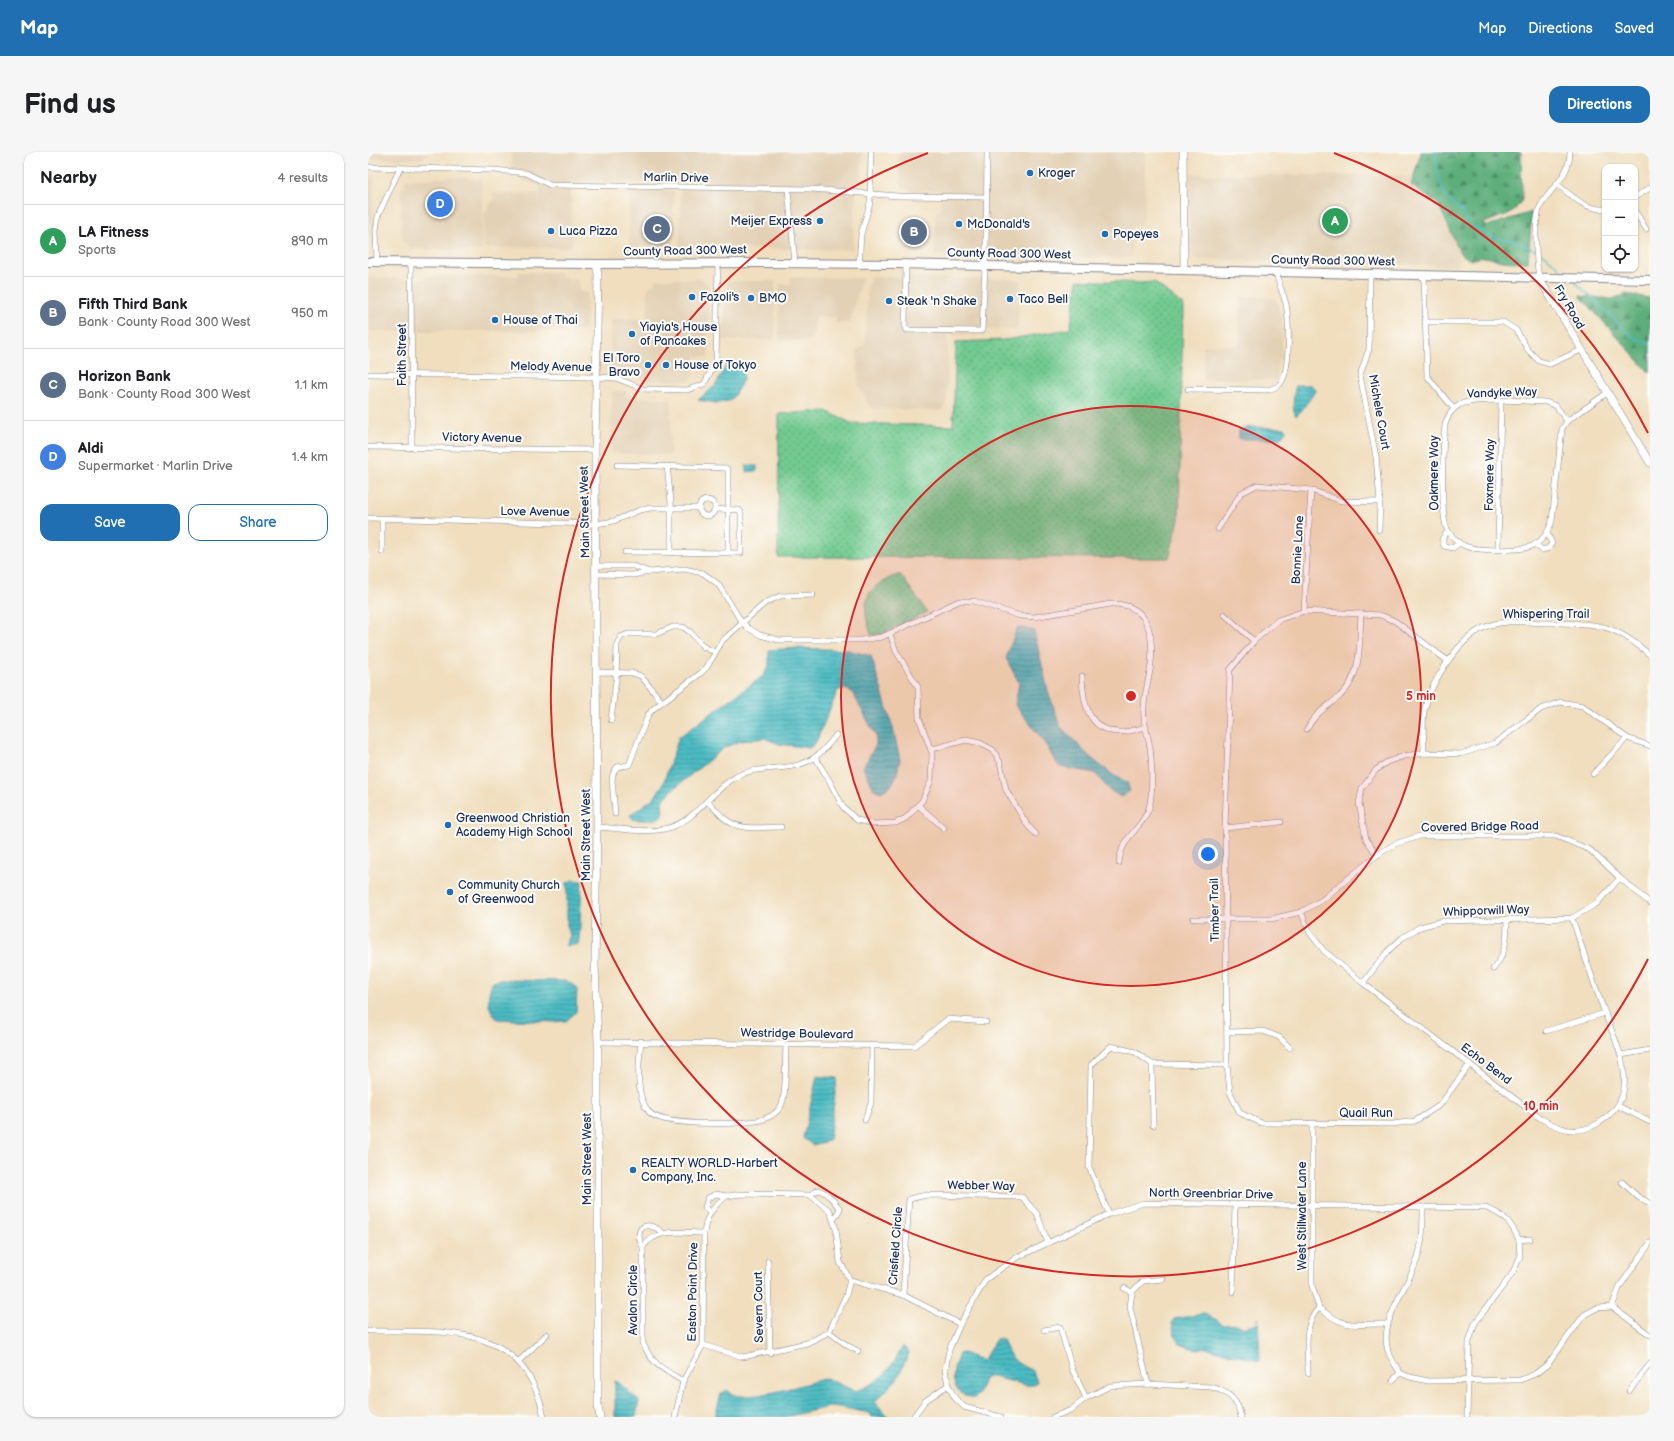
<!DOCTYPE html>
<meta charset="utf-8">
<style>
body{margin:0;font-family:"Balsamiq Sans",sans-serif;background:#f6f6f6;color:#202124}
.controls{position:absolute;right:12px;top:12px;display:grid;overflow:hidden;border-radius:8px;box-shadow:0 1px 3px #0004}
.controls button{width:36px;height:36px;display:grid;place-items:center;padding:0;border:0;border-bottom:1px solid #e0e0e0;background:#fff;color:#202124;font:20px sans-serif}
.you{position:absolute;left:840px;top:702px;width:14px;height:14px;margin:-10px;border:3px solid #fff;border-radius:50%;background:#1a73e8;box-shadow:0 0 0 6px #1a73e833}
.badge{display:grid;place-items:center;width:26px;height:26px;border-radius:50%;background:#1f6fb2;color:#fff;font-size:13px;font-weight:700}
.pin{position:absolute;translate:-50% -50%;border:2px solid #fff;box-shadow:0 1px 4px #0006}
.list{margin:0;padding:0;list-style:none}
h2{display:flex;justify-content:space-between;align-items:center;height:52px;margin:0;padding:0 16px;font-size:17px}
h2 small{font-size:13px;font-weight:400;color:#757577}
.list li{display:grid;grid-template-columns:26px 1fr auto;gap:12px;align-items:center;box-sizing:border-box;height:72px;padding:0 16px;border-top:1px solid #e0e0e0}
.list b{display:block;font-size:15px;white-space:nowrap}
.list p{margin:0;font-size:13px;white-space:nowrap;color:#757577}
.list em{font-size:13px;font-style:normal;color:#757577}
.actions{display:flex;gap:8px;padding:12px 16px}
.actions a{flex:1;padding:9px 0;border:1px solid #1f6fb2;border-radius:12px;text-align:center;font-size:14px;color:#1f6fb2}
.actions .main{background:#1f6fb2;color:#fff}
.icon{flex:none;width:22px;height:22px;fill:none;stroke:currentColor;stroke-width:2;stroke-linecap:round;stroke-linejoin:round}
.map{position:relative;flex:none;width:1282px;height:1265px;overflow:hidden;border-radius:12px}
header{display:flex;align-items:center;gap:24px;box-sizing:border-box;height:56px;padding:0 20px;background:#1f6fb2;color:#fff}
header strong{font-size:19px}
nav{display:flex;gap:22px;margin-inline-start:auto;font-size:14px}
.intro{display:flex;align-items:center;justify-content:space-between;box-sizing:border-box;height:96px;padding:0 24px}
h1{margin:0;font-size:28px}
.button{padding:10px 18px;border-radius:12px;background:#1f6fb2;color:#fff;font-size:14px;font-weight:700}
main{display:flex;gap:24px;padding:0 24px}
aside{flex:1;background:#fff;border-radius:12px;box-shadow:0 1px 3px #0004}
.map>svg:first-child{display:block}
.built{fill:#e3d1b6}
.grass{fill:url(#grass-dots);stroke:#467c77}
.forest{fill:url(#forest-firs);stroke:#3c6e6c}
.water{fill:url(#water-rules);stroke:#347590}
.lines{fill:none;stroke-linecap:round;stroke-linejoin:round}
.stream{stroke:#4dbbc2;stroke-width:1.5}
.street-casing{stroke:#86868e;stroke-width:6}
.secondary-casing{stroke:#86868e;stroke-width:8}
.primary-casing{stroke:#86868e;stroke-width:10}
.street{stroke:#fff;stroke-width:5}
.secondary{stroke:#fff;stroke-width:7}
.primary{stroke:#fff;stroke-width:8}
.ring{fill:none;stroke:#d62828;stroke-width:2}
.poi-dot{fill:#1f6fb2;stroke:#fdfcf7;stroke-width:1.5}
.labels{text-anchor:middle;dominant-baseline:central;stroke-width:4;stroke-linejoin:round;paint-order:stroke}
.poi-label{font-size:12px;fill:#1b2f5e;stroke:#fdfcf7;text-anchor:start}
.street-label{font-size:12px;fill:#1b2f5e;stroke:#fdfcf7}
.centre{fill:#d62828;stroke:#fdfcf7;stroke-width:2}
.ring-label{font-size:12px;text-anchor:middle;font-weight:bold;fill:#d62828;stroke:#fdfcf7;stroke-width:4;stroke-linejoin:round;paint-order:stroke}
</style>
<header>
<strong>Map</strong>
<nav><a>Map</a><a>Directions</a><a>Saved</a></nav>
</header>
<div class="intro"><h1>Find us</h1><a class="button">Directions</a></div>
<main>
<aside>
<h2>Nearby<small>4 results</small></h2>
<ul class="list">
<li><span class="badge" style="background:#2e9e5b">A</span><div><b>LA Fitness</b><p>Sports</p></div><em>890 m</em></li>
<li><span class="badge" style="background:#5c6f8a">B</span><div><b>Fifth Third Bank</b><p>Bank · County Road 300 West</p></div><em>950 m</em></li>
<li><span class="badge" style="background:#5c6f8a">C</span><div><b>Horizon Bank</b><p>Bank · County Road 300 West</p></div><em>1.1 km</em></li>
<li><span class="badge" style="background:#3f7fe0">D</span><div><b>Aldi</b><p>Supermarket · Marlin Drive</p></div><em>1.4 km</em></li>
</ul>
<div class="actions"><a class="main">Save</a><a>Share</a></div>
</aside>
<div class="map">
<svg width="1282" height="1265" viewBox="0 0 1282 1265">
<defs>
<pattern id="grass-dots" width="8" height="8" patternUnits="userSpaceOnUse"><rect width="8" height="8" fill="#72ca90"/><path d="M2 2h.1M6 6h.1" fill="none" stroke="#5da479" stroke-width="1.8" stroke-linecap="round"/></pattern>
<pattern id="forest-firs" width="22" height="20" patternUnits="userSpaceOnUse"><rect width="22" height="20" fill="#5dae7a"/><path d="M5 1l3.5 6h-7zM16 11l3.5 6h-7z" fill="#4c8e67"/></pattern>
<pattern id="water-rules" width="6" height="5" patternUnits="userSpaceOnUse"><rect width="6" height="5" fill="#4dbbc2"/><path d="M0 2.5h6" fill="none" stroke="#3f98a1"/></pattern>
</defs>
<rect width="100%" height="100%" fill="#fdfcf7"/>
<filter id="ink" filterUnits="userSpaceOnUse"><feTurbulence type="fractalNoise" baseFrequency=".025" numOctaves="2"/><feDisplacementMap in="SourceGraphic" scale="8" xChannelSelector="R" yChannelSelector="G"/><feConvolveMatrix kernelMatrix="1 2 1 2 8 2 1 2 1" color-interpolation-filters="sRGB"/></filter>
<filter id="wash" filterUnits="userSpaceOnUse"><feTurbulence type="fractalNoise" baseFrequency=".012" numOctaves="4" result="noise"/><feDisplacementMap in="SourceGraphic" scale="16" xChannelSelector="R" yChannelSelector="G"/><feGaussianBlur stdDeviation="0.9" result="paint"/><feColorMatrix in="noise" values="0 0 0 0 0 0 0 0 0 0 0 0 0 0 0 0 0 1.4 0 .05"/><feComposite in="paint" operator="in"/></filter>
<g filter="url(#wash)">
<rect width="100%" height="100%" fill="#f0debe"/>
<g class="built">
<path d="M0,0H62L55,7H0Z"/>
<path d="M144,0H494L493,29L488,30L485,98L311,95L313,30L203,29L204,96H172V95L116,96V63L126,47L125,41L171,42L172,76V34L143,22Z"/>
<path d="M530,0H778L776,68L771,73L764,74L763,106L566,103L568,61L573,57L572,38L544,39L535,36L532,31Z"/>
<path d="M821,22L1046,24L1043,33L1071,53L1092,101L1090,114L831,107L825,105L822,101Z"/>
<path d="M0,23L6,24L5,55L0,86Z"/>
<path d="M88,25L114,28V99L44,97L34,89L33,36H37V28Z"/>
<path d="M261,38L306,39L305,95H261Z"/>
<path d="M150,120H192V124L197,126L208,127L211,131V139L219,141L217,179H0V126L57,127V124H150Z"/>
<path d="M423,125L494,126L482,171H468V165H447L446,188L410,189L411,132H423Z"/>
<path d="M503,125L643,127L652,129L650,176L647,178L618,177L617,183H580L579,251L572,259L502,256L490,232L489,198L497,193L500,133Z"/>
<path d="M287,127H336V131H341L340,205L327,204L326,222L320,229H278L242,213L243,167H279L280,140L281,134L287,132Z"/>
<path d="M359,129H407V188H355Z"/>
<path d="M871,144H887L907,147L911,153L910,158L914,164V207H910L909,228L835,227V193H871Z"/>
<path d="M258,239V245L303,247L302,303L243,301L244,240Z"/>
</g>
<g class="grass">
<path d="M710,128L773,131L786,130L815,153L811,367L801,406L410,405L411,262L458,259L483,271L585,274L588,190L636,188L702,177Z"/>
<path d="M532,422L559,460L514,482L503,483C502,477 499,471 498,464C495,438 510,430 532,422Z"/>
</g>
<g class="forest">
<path d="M1053,0H1153L1154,48L1145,60L1114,72L1119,74L1164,60L1160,110C1152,110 1142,110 1134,109C1118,106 1120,103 1102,108L1092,101L1071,53L1043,33Z"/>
<path d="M1258,142L1282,146V221L1212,144L1244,147Z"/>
</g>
<g class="water">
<path d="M359,212L373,219L375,221V228L364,247L360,249L348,251L330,248L347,234Z"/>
<path d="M931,233H943L948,238L934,258L928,264C924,258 925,242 928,234Z"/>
<path d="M882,275L917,276L918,278L914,285L911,287H871V278Z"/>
<path d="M378,314H389V319L378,320Z"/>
<path d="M649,476H656L666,479L680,539L692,574L722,605L745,623L759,630L762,639L753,645L741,638L727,621L692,615L685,606L678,592L647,553L651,531L638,506Z"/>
<path d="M430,496L480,498L503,504L525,576L532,608L528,625L523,634L513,640L506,637L495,615L508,593V584L484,540L478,537L470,538L448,590L441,596L411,592L397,586L373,589L357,595L303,639L294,650L295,663C288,670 274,668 265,667L262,663L287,645L295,632L311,585L395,524L401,514V498Z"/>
<path d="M205,728L214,729L211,792L198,794L202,783L199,774V731Z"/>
<path d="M132,828L199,829L209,836L208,860L198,869L185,870L129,867C119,856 118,844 125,830Z"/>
<path d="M449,924L469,926L461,989L444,993L435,986Z"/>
<path d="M836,1162L849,1168L853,1173L869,1172L876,1176L889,1171L890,1166L892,1209L839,1196L826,1197L812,1192L808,1186L804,1172L806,1167Z"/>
<path d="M628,1187H635C642,1207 646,1210 665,1219L669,1230L666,1233H658L621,1224L617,1225L610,1243L607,1246C580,1243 583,1220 591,1202L595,1201L615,1209Z"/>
<path d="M535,1194L541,1201L529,1227L507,1250L520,1265H504L502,1261L465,1254L417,1265H347L353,1242L359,1238C361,1240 364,1242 367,1243C383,1249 441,1231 458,1226L487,1239C513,1231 523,1217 535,1194Z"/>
<path d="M247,1229L250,1230L271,1249L268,1265H247Z"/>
</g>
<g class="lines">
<g class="stream">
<path d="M1069,0L1068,5L1072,30L1077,44L1094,60L1101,73L1127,86L1146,89L1167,98"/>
<path d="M1170,100L1177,103L1198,122"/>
<path d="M1207,130L1265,185L1282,192"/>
</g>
</g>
</g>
<g filter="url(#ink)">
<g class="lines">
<g class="street-casing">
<g id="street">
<path d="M0,15L126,18L158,21L182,33L443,37L530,44L618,45"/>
<path d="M1190,33C1204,44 1217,58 1237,57"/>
<path d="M420,37L427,111"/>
<path d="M1267,45L1282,36"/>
<path d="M1267,59L1278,77"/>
<path d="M9,110L8,78L10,64L32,16"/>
<path d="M43,110L44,296"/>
<path d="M491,112L493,82L502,51L503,0"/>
<path d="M538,112L537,174L539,178L612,179L614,178L618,95L619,0"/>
<path d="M1002,122L1001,197L992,223L1008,305L1012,350L1011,378"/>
<path d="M1056,122L1059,224L1086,257"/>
<path d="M1171,126C1168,108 1165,68 1173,53C1184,35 1202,23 1202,0"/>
<path d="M1057,170H1135L1148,178L1160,198L1171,209L1182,212L1213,198"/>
<path d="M0,222L228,225L248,226L275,237L319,238L336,232L348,210L350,111"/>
<path d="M820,237L898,238C904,237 908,236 912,232C923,219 921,168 918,152C915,141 910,131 908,120"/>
<path d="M1199,269L1188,254L1178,250C1160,249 1105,245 1091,253C1083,258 1079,265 1077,273C1075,292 1072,363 1079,377C1083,384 1089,391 1097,394C1109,399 1151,399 1164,394C1174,390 1181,379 1184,369L1194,277L1199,269L1239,241"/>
<path d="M0,295L227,298"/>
<path d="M249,313L358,316L360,318V400"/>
<path d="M299,314L303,350V401"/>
<circle cx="339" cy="356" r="8"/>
<path d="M0,366L228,372L246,369L272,358L283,356H331"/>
<path d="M14,368V399"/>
<path d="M850,377L873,341L889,333L943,338L973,349L1012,350"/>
<path d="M1080,379L1074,387L1076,394L1085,396L1091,391"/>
<path d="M1167,392L1174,398L1181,396L1184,391L1179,381"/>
<path d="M1130,396L1133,249"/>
<path d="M257,400L373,401V360L371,358L348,357"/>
<path d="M228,414H265L282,420L265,423L228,422"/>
<path d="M282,420L316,417L335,421L350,432L373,469L380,476L392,483L411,488H493L514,485L591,449H606L652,464L666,465L743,452C780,451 786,481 783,512C781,530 774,547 776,566C777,576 780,585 782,595C784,610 785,642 781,656C774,678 754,682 751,711"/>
<path d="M936,459L943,338"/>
<path d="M856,462L886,489"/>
<path d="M1080,509L1027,469L1012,463L936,459L910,468L886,489L862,518L857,676L859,913L862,940L872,961L893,971L1025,972L1047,969L1072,953L1102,912"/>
<path d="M228,520L264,521L273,524L294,550"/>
<path d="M714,524C715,549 719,578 750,580C759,581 769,577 778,575"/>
<path d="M243,568L248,528L249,492L253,485L260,482H288L305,475H315L322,480L336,495L347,500"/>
<path d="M939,577C947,561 959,555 972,544C995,523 991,490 993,462"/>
<path d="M564,597L598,588L612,591L625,598L632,610L638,638L660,674L668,682"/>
<path d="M1056,601C1056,588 1054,572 1056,559C1063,530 1088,490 1115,476C1135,466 1163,471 1184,471C1232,472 1245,471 1282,503"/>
<path d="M447,605L461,628L475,655L489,668L506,672L528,671L538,666L554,649L563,629L564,601L551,566L550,535L528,499L522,482"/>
<path d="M1225,622L1259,586"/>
<path d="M339,649C346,655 352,664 360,669C374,679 397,675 413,675"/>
<path d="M551,654L576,676"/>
<path d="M247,662L244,628L245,622L249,615L261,613L280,563L285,557L333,521L339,515L354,489L397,451L412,444L445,443"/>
<path d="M229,675C251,676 278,682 300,676C329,668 342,639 368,625C392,611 424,622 447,605C455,600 462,591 468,583"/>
<path d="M857,676L913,670"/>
<path d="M1009,703L998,687L991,651L994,636L1008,618L1019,610L1036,604L1056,601L1093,602L1127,591L1173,557L1192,550L1215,554L1259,586L1282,594"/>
<path d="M933,760L942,781L956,799L995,831L1172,966C1191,977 1208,984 1229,972C1243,964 1254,952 1256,935C1259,909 1245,884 1237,861C1225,830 1215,798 1204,766"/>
<path d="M825,767H903L933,760L954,748L1009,703L1027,692L1052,684H1188L1222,698L1252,726L1282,751"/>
<path d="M1125,817C1138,802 1139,788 1139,768"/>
<path d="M995,831L1019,800L1034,786L1052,775L1075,769L1204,766L1228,752L1252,726"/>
<path d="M1178,879L1237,861"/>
<path d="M859,880L895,879L911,885L922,896"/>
<path d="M273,889C271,911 266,942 281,960C294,975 368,972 388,969C397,968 409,962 413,954C419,943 417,907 418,893"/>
<path d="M230,890L546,894L580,867L618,870"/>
<path d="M1253,903L1282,898"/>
<path d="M784,912L785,973"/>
<path d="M1250,954L1282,970"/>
<path d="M497,968L503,951L504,893"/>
<path d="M944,971V1134L951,1156"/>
<path d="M1254,1030L1270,1045L1282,1051"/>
<path d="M442,1043L450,1038C459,1040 466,1049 472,1057L466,1067"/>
<path d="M342,1061L337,1055L340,1046L348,1042L359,1044"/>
<path d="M741,1062L721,1015L723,913L743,894L767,900L784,912L859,913"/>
<path d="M275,1095C264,1076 278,1067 294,1080"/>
<path d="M400,1109L402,1201"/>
<path d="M756,1136L764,1140L775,1129L795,1127"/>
<path d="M764,1140L762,1155L780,1232"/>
<path d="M865,1140L867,1052"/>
<path d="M535,1143L541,1047L558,1043L654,1045L669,1062L680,1091"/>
<path d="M1244,1155L1252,1134L1282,1091"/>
<path d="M951,1156C980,1179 986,1171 1019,1172"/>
<path d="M676,1178L692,1175L704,1217L718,1246"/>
<path d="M0,1179C77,1180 157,1169 176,1265"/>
<path d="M461,1180L480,1194L490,1199"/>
<path d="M335,1193L375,1205L439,1191L461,1180L478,1143L482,1128"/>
<path d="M150,1210L179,1182"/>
<path d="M940,1221C940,1200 934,1172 951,1156"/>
<path d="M1032,1221L1042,1225L1060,1229L1152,1228L1167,1222L1180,1212L1216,1163L1229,1156L1244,1155L1282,1183"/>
<path d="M1025,1228L1032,1221C1028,1214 1023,1207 1020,1199C1011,1170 1037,1139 1047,1113C1055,1094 1055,1075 1055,1055"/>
<path d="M315,1229C295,1217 284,1213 275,1191V1095C289,1075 314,1081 336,1081"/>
<path d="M1261,1239L1282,1212"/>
<path d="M307,1265L315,1229L335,1193L336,1081L338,1070L342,1061L350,1051L359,1044L374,1042L442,1043L462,1059L468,1077L472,1110L482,1128L535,1143L592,1172"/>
<path d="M545,1265L557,1249L580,1233"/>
<path d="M633,1265L596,1255L587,1246L580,1233L577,1218L581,1198L592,1172L618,1127L648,1106L741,1062L775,1051L1118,1056C1138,1064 1142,1069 1151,1088L1162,1087"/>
<path d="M685,1265L703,1258L718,1246L742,1234L780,1232L843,1235C860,1239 870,1248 873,1265"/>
<path d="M1099,1265L1101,1190L1107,1171L1144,1122L1152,1105L1151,1088"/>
</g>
</g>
<g class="secondary-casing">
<g id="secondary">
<path d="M815,0L816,117"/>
<path d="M228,112L230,122L227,298L229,675L227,813L230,890V1255L232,1265"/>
<path d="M1171,126L1282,311"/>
</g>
</g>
<g class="primary-casing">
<path id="primary" d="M0,110L228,112L397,111L528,112L1282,128"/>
</g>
<use href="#street" class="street"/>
<use href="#secondary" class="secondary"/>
<use href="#primary" class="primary"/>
</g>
</g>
<circle cx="763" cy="544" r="290" fill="#d62828" fill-opacity=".12"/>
<g class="ring">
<circle cx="763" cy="544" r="290"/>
<path d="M1280 807A580 580 0 1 1 560 1M966 1A580 580 0 0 1 1280 281"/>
</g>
<g class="poi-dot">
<circle cx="662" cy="21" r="4"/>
<circle cx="452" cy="69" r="4"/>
<circle cx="591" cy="72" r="4"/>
<circle cx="183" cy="79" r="4"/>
<circle cx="737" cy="82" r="4"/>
<circle cx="324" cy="145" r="4"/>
<circle cx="383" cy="146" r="4"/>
<circle cx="642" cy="147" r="4"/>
<circle cx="521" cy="149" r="4"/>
<circle cx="127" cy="168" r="4"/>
<circle cx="264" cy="182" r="4"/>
<circle cx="280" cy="213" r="4"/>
<circle cx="298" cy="213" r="4"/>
<circle cx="80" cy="673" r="4"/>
<circle cx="82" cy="740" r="4"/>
<circle cx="265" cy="1018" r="4"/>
</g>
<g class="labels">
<g class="poi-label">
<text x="670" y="21">Kroger</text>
<text x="444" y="69" text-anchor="end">Meijer Express</text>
<text x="599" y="72">McDonald's</text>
<text x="191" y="79">Luca Pizza</text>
<text x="745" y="82">Popeyes</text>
<text x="332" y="145">Fazoli's</text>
<text x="391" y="146">BMO</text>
<text x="650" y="147">Taco Bell</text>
<text x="529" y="149">Steak 'n Shake</text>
<text x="135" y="168">House of Thai</text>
<text x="272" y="175">Yiayia's House<tspan x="272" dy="14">of Pancakes</tspan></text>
<text x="272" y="206" text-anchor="end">El Toro<tspan x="272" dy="14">Bravo</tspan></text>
<text x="306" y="213">House of Tokyo</text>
<text x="88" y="666">Greenwood Christian<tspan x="88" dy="14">Academy High School</tspan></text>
<text x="90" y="733">Community Church<tspan x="90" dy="14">of Greenwood</tspan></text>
<text x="273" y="1011">REALTY WORLD-Harbert<tspan x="273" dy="14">Company, Inc.</tspan></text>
</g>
<g class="street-label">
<text transform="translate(308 26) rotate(1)">Marlin Drive</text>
<text transform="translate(317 99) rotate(-1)">County Road 300 West</text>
<text transform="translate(641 102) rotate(1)">County Road 300 West</text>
<text transform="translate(965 109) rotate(1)">County Road 300 West</text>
<text transform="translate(1201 155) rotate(60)">Fry Road</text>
<text transform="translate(34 203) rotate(-90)">Faith Street</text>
<text transform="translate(183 215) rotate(1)">Melody Avenue</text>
<text transform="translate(1134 241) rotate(-2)">Vandyke Way</text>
<text transform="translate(1011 260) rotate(80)">Michele Court</text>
<text transform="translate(114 286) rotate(1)">Victory Avenue</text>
<text transform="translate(1066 321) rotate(-90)">Oakmere Way</text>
<text transform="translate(1122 323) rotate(-89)">Foxmere Way</text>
<text transform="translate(167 360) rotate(1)">Love Avenue</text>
<text transform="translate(217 360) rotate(-91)">Main Street West</text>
<text transform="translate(930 398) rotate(-87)">Bonnie Lane</text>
<text x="1178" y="462">Whispering Trail</text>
<text transform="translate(1112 675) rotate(-1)">Covered Bridge Road</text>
<text transform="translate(218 683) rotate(-90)">Main Street West</text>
<text transform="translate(847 758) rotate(-91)">Timber Trail</text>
<text transform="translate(1118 759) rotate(-2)">Whipporwill Way</text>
<text transform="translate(429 882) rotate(1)">Westridge Boulevard</text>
<text transform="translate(1118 912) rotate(37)">Echo Bend</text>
<text x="998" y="961">Quail Run</text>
<text transform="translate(219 1007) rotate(-90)">Main Street West</text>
<text transform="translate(613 1034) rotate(1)">Webber Way</text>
<text transform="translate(843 1042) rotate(1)">North Greenbriar Drive</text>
<text transform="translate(934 1064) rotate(-90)">West Stillwater Lane</text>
<text transform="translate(528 1094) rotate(-86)">Crisfield Circle</text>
<text transform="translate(325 1140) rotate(-89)">Easton Point Drive</text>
<text transform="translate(265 1148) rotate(-90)">Avalon Circle</text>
<text transform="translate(391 1155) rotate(-91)">Severn Court</text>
</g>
</g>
<circle cx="763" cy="544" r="6" class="centre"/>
<g class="ring-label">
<text x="1053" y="548">5 min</text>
<text x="1173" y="958">10 min</text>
</g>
</svg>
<div class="controls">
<button>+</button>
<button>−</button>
<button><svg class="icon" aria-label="locate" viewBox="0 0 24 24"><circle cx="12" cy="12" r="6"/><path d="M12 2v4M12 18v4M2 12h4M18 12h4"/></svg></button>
</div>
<div class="you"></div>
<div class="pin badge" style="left:967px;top:69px;background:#2e9e5b">A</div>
<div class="pin badge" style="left:546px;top:80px;background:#5c6f8a">B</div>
<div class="pin badge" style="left:289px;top:77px;background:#5c6f8a">C</div>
<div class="pin badge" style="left:72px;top:52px;background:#3f7fe0">D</div>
</div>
</main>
